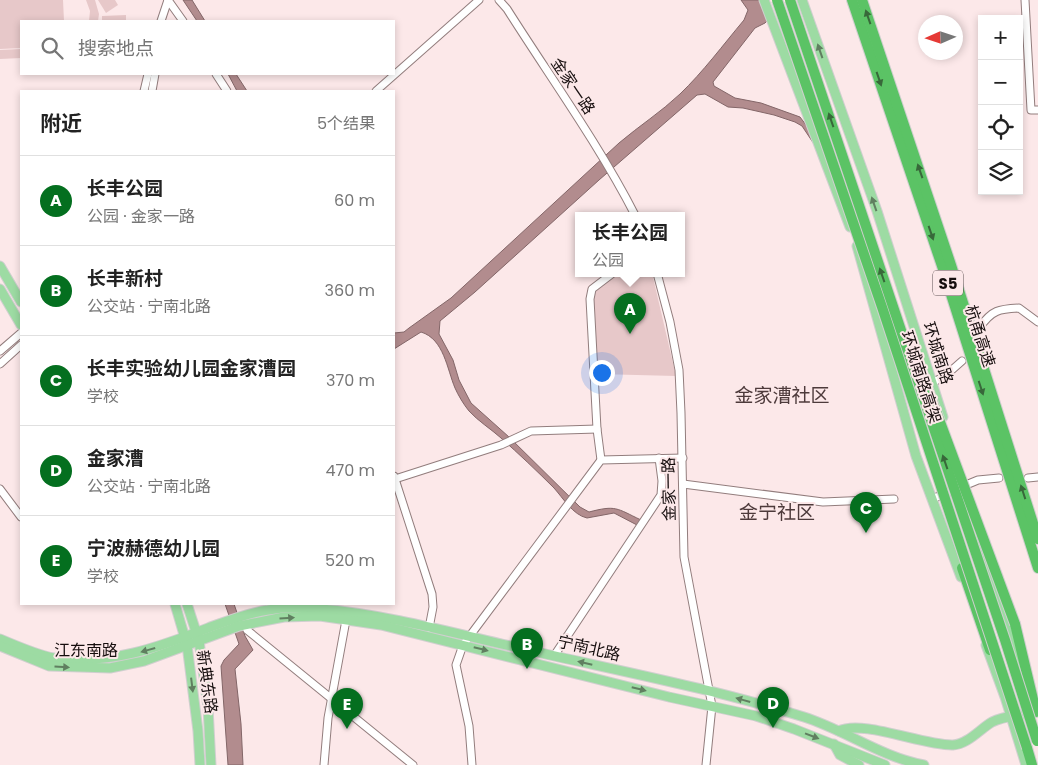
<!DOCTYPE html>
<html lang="zh">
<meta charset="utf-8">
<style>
body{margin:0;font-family:Poppins,"Noto Sans SC",sans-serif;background:#f2f2f2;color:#222}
.controls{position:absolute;right:15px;top:15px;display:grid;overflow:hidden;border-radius:0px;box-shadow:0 2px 8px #0003}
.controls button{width:45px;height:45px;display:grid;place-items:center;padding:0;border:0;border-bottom:1px solid #e0e0e0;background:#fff;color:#222;font:25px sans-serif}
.compass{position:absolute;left:918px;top:15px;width:45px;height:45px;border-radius:50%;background:#fff;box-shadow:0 2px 8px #0003;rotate:267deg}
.you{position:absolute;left:601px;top:372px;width:18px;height:18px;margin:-12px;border:4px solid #fff;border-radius:50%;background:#1a73e8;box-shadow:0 0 0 8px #1a73e833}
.badge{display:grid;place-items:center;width:32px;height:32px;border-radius:50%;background:#046f1f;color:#fff;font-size:16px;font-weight:700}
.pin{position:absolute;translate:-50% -41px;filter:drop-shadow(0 1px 2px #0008)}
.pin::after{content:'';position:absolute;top:26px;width:18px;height:15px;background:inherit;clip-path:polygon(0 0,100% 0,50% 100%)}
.popup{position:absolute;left:575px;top:212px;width:110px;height:65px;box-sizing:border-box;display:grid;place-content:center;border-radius:0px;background:#fff;filter:drop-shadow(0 1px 4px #0005);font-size:16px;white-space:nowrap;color:#767676}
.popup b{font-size:19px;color:#222}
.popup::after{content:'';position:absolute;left:50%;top:100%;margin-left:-10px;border:10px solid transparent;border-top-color:#fff}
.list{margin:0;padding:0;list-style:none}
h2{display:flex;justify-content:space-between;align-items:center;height:65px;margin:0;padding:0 20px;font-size:21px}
h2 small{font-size:16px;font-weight:400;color:#767676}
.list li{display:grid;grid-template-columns:32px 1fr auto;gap:15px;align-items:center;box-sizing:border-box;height:90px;padding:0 20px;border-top:1px solid #e0e0e0}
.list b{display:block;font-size:19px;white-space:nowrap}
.list p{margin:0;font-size:16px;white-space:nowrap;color:#767676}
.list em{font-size:16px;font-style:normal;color:#767676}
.icon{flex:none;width:28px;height:28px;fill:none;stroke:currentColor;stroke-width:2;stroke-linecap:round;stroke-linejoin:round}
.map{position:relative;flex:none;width:1038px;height:765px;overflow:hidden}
.search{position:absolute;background:#fff;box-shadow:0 2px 8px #0003;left:20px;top:20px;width:375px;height:55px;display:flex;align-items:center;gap:12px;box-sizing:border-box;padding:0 18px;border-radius:0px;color:#767676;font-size:19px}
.panel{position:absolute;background:#fff;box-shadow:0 2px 8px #0003;left:20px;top:90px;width:375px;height:515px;border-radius:0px}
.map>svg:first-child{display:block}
.green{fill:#e7c8c9}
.water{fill:#b28c8e;stroke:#836668}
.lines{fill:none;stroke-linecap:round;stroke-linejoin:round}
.minor-casing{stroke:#927d7d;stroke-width:9}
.major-casing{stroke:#d0cfcf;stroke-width:11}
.highway-casing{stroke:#d0cfcf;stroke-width:12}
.minor{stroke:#fff;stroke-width:7}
.major{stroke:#9ddba3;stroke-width:9}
.highway{stroke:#5bc365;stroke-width:10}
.highway-bridge-casing{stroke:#d0cfcf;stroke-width:12;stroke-linecap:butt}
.highway-bridge{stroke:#5bc365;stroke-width:10}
.oneway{fill:#38683a}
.oneway2{fill:#607f60}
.labels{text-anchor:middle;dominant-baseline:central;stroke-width:4;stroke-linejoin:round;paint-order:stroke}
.shield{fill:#fce8e9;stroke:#5b4f50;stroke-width:1}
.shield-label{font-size:15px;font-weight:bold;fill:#160e0e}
.street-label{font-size:16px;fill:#160e0e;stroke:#fce8e9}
.quarter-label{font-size:19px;fill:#4d3a3b;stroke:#fce8e9}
</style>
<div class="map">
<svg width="1038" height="765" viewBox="0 0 1038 765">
<rect width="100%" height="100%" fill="#fce8e9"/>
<g class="green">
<path d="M0,0H63L64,21H21V48L0,49Z"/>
<path d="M86,0H95L99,14L98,21H89L90,11Z"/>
<path d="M98,0H115L118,5L106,13Z"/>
<path d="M126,15V21H102V16Z"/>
<path d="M21,49V58L0,59V50Z"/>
<path d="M621,273H652L676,376L597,374L591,293Z"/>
</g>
<g class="water">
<path d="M183,0H192L205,21H197Z"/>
<path d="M741,0H769V19L765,23L755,28L713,82L714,86L735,98L761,103L800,117L812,133L814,144L802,126L795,122L774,115L743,108L728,107L705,94L697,95L599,180L475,292L440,321L439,334L453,360L459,380L471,403L509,437L580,507L589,512C616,505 616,508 641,520L637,525L614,513L587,518C573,515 563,498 554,488C537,471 519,454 501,438C491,429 478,421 469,411C464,405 458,395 455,388C447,369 444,339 421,332L394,349V333L404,332L409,328L451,298L619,143C639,126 661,112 680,94C703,72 723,45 744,20L748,10Z"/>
<path d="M228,74H236L247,91H237Z"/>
<path d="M225,604H234L245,636L253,650L235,669L241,724L243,765H228L221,666L224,660L239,644Z"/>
</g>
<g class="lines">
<g class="minor-casing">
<g id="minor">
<path d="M168,0L183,21"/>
<path d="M499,0L507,9C550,77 598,143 635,215"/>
<path d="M1025,0L1031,110H1038"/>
<path d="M161,21L168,0"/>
<path d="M216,74L227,91"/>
<path d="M144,91L148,74"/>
<path d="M152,91L155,74"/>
<path d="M376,91L479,0"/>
<path d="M657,273L670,322L679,370L681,413L684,557L712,706L706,765"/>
<path d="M980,327C992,310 999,309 1019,308L1038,322"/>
<path d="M0,351L21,333"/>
<path d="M0,364L21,345"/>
<path d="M928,385L945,376L962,361"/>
<path d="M601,460L597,429L590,299L592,289L613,273"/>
<path d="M394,476L432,594L433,607L429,628"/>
<path d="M1028,478L1038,477"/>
<path d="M395,479L501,445L531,431L597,429"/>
<path d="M683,484L823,502L894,499"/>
<path d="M0,489L21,517"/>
<path d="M932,499L978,480L999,478"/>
<path d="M246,625L247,630L413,765"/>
<path d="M554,656L661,495L662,481L659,458"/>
<path d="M324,765L328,718L346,620"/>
<path d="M472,765L469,726L456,665L463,645L601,460L683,458"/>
</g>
</g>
<g class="major-casing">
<g id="major">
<path d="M764,0L850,227"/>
<path d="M802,0L877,211L943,417"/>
<path d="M857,246L916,456L961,577"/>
<path d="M0,266L21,302"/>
<path d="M0,289L21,325"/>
<path d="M979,540L1003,619L1023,675"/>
<path d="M175,604L187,645L198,731L200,765"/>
<path d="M187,604L199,641L208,707L211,765"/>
<path d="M0,639C14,645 40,656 54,658C110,665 157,648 208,628C227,621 247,613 268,610C285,607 303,607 321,609C391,615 460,635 528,650C620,671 714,689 804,717C845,730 881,757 924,765"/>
<path d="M986,645L1005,697L1026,765"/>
<path d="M0,646L49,666L110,668L144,661L239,626L284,617L320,616L381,625L669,697L756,716L794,729L885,765"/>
<path d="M839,731C862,719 924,746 953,745C968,744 980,729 992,722C1004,716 1020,715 1034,713"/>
<path d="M834,744L840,755L859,765"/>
</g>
</g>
<g class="highway-casing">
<g id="highway">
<path d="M852,0L942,266L1038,568"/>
<path d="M862,0L951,265L1038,539"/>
<path d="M962,568L990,650"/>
<path d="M1015,624L1036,712"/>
<path d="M1027,748L1032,765"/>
</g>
</g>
<use href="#minor" class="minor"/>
<use href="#major" class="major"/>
<use href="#highway" class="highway"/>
<g class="highway-bridge-casing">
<g id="highway-bridge">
<path d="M777,0L882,307L1027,748"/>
<path d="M790,0L1005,640L1037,741"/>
<path d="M917,360L1015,624"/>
</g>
</g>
<use href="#highway-bridge" class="highway-bridge"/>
</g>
<defs><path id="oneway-solid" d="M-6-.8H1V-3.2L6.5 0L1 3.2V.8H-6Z" transform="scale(1.25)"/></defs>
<g class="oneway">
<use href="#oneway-solid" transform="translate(868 17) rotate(-109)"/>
<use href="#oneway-solid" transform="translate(879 79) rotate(71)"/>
<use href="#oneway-solid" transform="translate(831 120) rotate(-109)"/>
<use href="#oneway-solid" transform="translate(920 171) rotate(-109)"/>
<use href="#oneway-solid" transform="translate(931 233) rotate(71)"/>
<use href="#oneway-solid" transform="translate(882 275) rotate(-109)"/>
<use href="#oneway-solid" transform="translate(981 388) rotate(72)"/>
<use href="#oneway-solid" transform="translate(945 462) rotate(-109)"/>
<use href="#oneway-solid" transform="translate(1023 492) rotate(-108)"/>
</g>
<g class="oneway2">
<use href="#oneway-solid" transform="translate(820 51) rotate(-109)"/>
<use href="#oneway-solid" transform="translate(874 204) rotate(-109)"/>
<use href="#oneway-solid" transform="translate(287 618) rotate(-4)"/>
<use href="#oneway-solid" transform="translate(481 649) rotate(14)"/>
<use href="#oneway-solid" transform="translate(148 650) rotate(164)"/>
<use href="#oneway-solid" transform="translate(585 663) rotate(-167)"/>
<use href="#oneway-solid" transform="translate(62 667) rotate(4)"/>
<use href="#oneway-solid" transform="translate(192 685) rotate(83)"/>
<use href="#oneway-solid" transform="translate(639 689) rotate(14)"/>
<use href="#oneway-solid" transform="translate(743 700) rotate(-164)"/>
<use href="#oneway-solid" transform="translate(812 736) rotate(21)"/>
</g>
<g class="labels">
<rect class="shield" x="933" y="270.5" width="30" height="25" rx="4"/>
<g class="shield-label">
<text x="948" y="283">S5</text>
</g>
<g class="street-label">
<text transform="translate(573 86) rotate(56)">金家一路</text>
<text transform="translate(980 336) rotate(72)">杭甬高速</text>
<text transform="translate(938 353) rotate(72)">环城南路</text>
<text transform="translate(921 377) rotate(72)">环城南路高架</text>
<text transform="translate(669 489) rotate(-91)">金家一路</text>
<text transform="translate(589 648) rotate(13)">宁南北路</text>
<text x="86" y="650">江东南路</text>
<text transform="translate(207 682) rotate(82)">新典东路</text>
</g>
<g class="quarter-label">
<text x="782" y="395">金家漕社区</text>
<text x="777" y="512">金宁社区</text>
</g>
</g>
</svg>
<div class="controls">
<button>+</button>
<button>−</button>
<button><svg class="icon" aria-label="locate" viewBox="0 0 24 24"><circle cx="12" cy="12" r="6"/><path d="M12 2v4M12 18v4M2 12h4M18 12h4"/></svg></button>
<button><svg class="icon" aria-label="layers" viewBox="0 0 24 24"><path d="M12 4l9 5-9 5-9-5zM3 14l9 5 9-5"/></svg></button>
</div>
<svg class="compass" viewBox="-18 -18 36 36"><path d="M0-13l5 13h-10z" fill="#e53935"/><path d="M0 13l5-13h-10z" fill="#767676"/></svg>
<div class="you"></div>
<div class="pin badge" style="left:630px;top:334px">A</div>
<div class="popup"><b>长丰公园</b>公园</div>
<div class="pin badge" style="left:527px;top:669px">B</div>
<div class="pin badge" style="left:866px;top:533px">C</div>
<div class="pin badge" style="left:773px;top:728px">D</div>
<div class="pin badge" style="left:347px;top:729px">E</div>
<div class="search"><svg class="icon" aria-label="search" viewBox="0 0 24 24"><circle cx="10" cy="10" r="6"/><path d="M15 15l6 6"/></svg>搜索地点</div>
<section class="panel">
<h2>附近<small>5个结果</small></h2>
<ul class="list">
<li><span class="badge">A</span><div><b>长丰公园</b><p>公园 · 金家一路</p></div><em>60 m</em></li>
<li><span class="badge">B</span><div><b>长丰新村</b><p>公交站 · 宁南北路</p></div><em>360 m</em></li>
<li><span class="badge">C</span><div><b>长丰实验幼儿园金家漕园</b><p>学校</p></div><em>370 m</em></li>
<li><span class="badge">D</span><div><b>金家漕</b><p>公交站 · 宁南北路</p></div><em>470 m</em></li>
<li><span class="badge">E</span><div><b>宁波赫德幼儿园</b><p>学校</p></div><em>520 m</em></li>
</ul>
</section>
</div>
